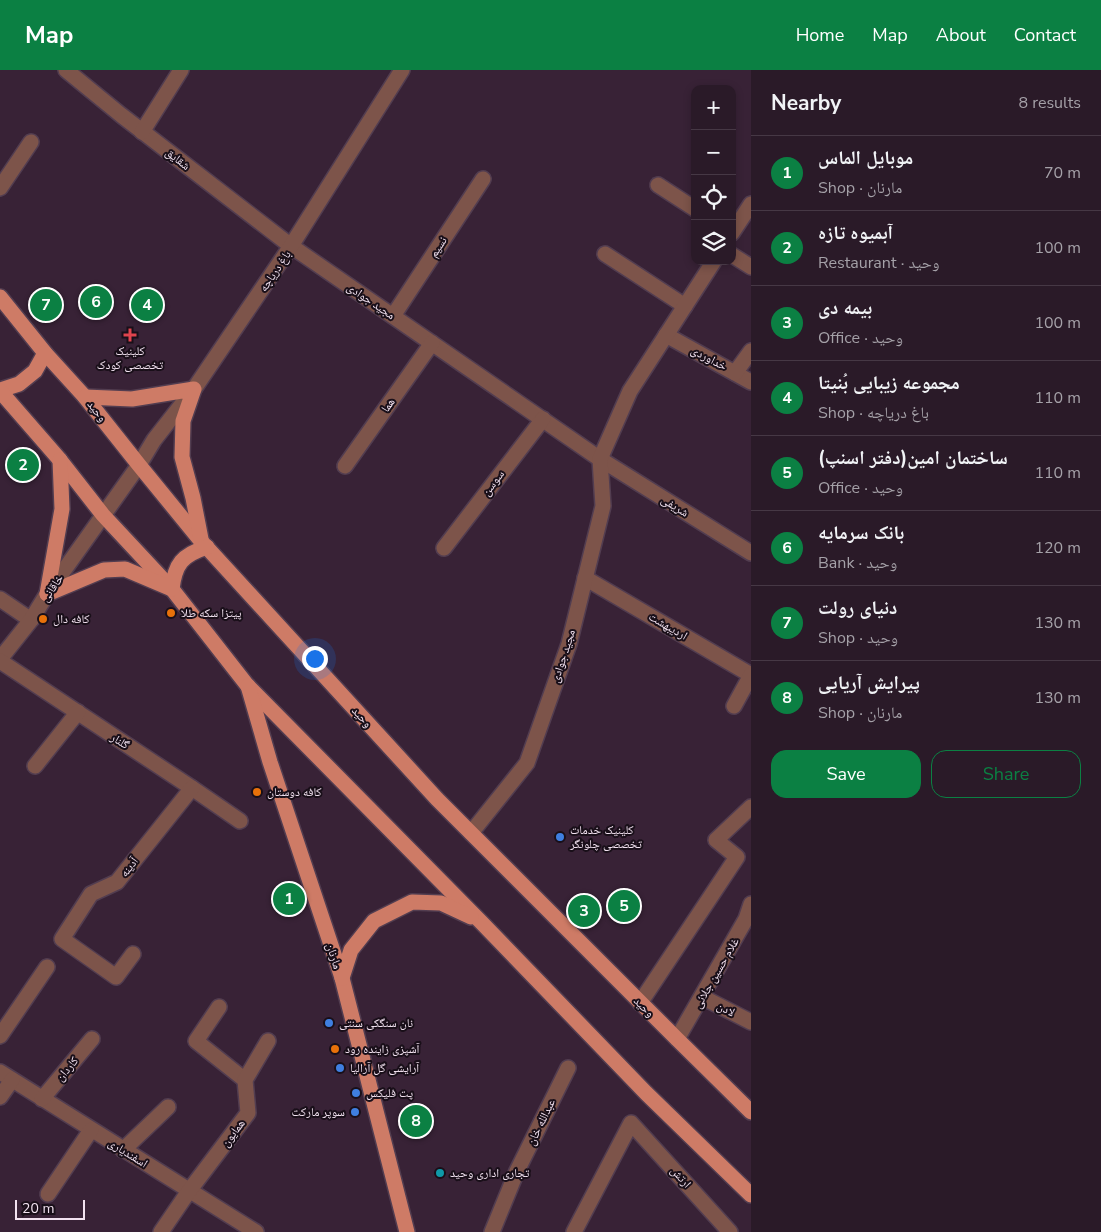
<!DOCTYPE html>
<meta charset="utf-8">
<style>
body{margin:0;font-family:"Nunito Sans","Noto Naskh Arabic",sans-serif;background:#322330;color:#f1f3f6}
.controls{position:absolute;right:15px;top:15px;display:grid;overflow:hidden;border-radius:10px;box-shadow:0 2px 8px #0003}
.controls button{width:45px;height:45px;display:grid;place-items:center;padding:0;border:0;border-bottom:1px solid #463845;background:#2a1a28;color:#f1f3f6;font:25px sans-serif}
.scale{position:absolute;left:15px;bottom:12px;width:70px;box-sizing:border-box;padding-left:5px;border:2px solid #f2e2f0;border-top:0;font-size:14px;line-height:18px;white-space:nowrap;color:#f2e2f0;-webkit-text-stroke:4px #190f19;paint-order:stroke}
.you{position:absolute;left:314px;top:588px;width:18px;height:18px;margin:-12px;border:4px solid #fff;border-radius:50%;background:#1a73e8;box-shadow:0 0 0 8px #1a73e833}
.badge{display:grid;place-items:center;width:32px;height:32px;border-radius:50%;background:#0b8043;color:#fff;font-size:16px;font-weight:700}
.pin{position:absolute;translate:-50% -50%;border:2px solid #fff;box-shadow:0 1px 5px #0006}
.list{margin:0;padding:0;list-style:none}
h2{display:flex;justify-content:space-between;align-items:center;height:65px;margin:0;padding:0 20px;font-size:21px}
h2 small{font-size:16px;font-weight:400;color:#a5a1a8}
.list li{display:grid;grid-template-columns:32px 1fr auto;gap:15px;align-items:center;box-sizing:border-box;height:75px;padding:0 20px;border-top:1px solid #463845}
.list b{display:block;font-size:19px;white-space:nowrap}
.list p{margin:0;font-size:16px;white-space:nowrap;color:#a5a1a8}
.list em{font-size:16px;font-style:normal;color:#a5a1a8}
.actions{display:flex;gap:10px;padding:15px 20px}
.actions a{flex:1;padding:11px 0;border:1px solid #0b8043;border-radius:15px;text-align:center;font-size:18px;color:#0b8043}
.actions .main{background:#0b8043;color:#fff}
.icon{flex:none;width:28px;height:28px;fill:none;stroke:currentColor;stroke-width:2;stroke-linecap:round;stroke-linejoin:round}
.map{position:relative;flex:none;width:751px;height:1162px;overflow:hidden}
header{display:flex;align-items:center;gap:30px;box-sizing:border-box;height:70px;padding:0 25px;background:#0b8043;color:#fff}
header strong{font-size:24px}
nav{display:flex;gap:28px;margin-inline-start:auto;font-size:18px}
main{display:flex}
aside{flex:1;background:#2a1a28}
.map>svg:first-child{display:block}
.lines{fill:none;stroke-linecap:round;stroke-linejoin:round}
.minor-casing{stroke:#523d50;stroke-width:18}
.major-casing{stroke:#523d50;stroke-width:18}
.minor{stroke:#7d544a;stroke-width:15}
.major{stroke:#ce7b66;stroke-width:15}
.health-dot{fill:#e0444e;stroke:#190f19;stroke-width:2}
.food-dot{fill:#e8710a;stroke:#190f19;stroke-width:2}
.shop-dot{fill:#3f7fe0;stroke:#190f19;stroke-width:2}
.culture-dot{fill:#0f9aa8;stroke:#190f19;stroke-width:2}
.labels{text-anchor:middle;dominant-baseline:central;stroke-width:4;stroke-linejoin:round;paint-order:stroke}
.street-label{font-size:12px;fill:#f2e2f0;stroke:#190f19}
.poi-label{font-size:12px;fill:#f2e2f0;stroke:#190f19;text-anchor:start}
</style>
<header>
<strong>Map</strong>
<nav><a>Home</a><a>Map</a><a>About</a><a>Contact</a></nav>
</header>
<main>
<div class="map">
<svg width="751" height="1162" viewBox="0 0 751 1162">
<rect width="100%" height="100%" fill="#382236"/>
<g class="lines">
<g class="minor-casing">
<g id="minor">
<path d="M66,0L121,45L291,176L600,389L751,483"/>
<path d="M142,62L181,0"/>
<path d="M658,115L695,139"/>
<path d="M0,118L31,72"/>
<path d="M732,163L751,134"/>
<path d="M605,184L685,236"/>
<path d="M732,185L751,197"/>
<path d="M393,246L483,109"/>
<path d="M666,265L751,312"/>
<path d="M735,303L751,281"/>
<path d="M345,396L432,273"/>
<path d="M444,478L543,349"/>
<path d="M585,508L751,605"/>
<path d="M0,529L31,550"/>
<path d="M0,589L31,550L47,524L139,395L154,370L194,319L291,176L402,0"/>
<path d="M0,591L192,718L240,751"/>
<path d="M734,636L751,605"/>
<path d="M35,696L78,642"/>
<path d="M471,763L527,693L569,574L603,436L600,389L630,321L714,191"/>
<path d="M133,884L116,907L62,869L91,824L117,812L192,718"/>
<path d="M702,927L751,952"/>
<path d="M640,933L737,787L716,770L751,737"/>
<path d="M219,937L196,971L245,1010"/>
<path d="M0,966L47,897"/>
<path d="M677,969L746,849L751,834"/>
<path d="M0,1002L256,1162"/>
<path d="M0,1027L12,1010"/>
<path d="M42,1029L92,969"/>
<path d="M123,1080L168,1037"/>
<path d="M48,1124L91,1060"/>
<path d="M161,1162L189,1121L248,1043L245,1010L268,971"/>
<path d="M492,1162L517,1101L568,998"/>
<path d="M574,1162L631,1053L730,1162"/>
</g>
</g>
<g class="major-casing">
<g id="major">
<path d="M0,227L45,283L85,327L139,395L201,471L437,729L677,969L751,1042"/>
<path d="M0,320L19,314L35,301L45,283"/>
<path d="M0,321L60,390L103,445L172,519L247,615L481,852L646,1023L751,1125"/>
<path d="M85,327L132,329L194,319L183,351L182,387L193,428L201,469"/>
<path d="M47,524L104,500L125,499L172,519C175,494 182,485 207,477"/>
<path d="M47,524L62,439L60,390"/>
<path d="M248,616L270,692L342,908L407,1162"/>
<path d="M342,908L351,880L374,851L412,832L441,833L471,847"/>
</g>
</g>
<use href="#minor" class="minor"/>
<use href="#major" class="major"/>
</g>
<path class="health-dot" d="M127.5 257.5h5v5h5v5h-5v5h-5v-5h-5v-5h5z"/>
<g class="food-dot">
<circle cx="171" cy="543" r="5"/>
<circle cx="43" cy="549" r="5"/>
<circle cx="257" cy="722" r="5"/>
<circle cx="335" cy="979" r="5"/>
</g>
<g class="shop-dot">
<circle cx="560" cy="767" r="5"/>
<circle cx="329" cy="953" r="5"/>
<circle cx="340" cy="998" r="5"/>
<circle cx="356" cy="1023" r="5"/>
<circle cx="355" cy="1042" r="5"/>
</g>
<circle class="culture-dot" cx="440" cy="1103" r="5"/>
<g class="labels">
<g class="street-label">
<text transform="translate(178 89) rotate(38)">شقایق</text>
<text transform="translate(438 177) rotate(-57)">نسیم</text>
<text transform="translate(275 201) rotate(-56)">باغ دریاچه</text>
<text transform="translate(371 231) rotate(34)">مجید جوادی</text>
<text transform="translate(709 288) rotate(28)">خداوردی</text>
<text transform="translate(388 335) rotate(-55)">هما</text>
<text transform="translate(97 341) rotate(52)">وحید</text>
<text transform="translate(493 413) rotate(-53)">سوسن</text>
<text transform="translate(675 436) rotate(32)">شریفی</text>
<text transform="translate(52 518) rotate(-55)">خاقانی</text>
<text transform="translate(668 556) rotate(30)">اردیبهشت</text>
<text transform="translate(563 586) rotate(-72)">مجید جوادی</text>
<text transform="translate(362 647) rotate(48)">وحید</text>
<text transform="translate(120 671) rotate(33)">گلنار</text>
<text transform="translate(129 797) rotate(-52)">آدینه</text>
<text transform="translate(334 886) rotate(72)">مارنان</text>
<text transform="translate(716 903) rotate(-60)">غلام حسین جلائی</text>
<text transform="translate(644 937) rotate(45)">وحید</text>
<text transform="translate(726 939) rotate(28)">لادن</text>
<text transform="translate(67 999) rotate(-50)">کاردان</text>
<text transform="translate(541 1052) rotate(-64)">عبدالله خان</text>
<text transform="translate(233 1063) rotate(-53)">همایون</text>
<text transform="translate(128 1083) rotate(32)">اسفندیاری</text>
<text transform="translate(681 1107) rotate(48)">ارتش</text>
</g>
<g class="poi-label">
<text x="130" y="281" text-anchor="middle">کلینیک<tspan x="130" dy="14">تخصصی کودک</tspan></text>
<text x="181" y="543">پیتزا سکه طلا</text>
<text x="53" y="549">کافه دال</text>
<text x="267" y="722">کافه دوستان</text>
<text x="570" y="760">کلینیک خدمات<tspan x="570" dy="14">تخصصی چلونگر</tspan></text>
<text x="339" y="953">نان سنگکی سنتی</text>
<text x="345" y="979">آشپزی زاینده رود</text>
<text x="350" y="998">آرایشی گل آرالیا</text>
<text x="366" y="1023">پت فلیکس</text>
<text x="345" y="1042" text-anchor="end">سوپر مارکت</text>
<text x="450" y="1103">تجاری اداری وحید</text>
</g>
</g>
</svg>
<div class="controls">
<button>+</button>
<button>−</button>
<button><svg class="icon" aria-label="locate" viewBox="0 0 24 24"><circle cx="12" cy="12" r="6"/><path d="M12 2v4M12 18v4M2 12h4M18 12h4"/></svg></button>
<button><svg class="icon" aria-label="layers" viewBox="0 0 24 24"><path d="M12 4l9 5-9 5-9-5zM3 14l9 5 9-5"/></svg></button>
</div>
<div class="scale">20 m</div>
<div class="you"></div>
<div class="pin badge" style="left:289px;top:829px">1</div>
<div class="pin badge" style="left:23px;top:395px">2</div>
<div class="pin badge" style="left:584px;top:841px">3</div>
<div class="pin badge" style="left:147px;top:235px">4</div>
<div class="pin badge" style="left:624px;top:836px">5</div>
<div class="pin badge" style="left:96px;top:232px">6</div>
<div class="pin badge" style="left:46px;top:235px">7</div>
<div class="pin badge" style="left:416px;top:1051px">8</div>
</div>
<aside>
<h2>Nearby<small>8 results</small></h2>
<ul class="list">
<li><span class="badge">1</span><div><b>موبایل الماس</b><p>Shop · مارنان</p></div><em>70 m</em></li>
<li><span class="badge">2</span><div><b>آبمیوه تازه</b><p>Restaurant · وحید</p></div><em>100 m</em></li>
<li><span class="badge">3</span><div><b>بیمه دی</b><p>Office · وحید</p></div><em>100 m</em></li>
<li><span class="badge">4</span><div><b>مجموعه زیبایی بُنیتا</b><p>Shop · باغ دریاچه</p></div><em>110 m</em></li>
<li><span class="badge">5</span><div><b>ساختمان امین(دفتر اسنپ)</b><p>Office · وحید</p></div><em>110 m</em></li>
<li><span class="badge">6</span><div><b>بانک سرمایه</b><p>Bank · وحید</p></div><em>120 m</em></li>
<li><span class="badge">7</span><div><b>دنیای رولت</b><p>Shop · وحید</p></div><em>130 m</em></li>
<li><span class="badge">8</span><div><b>پیرایش آریایی</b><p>Shop · مارنان</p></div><em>130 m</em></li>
</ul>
<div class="actions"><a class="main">Save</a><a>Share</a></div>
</aside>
</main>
